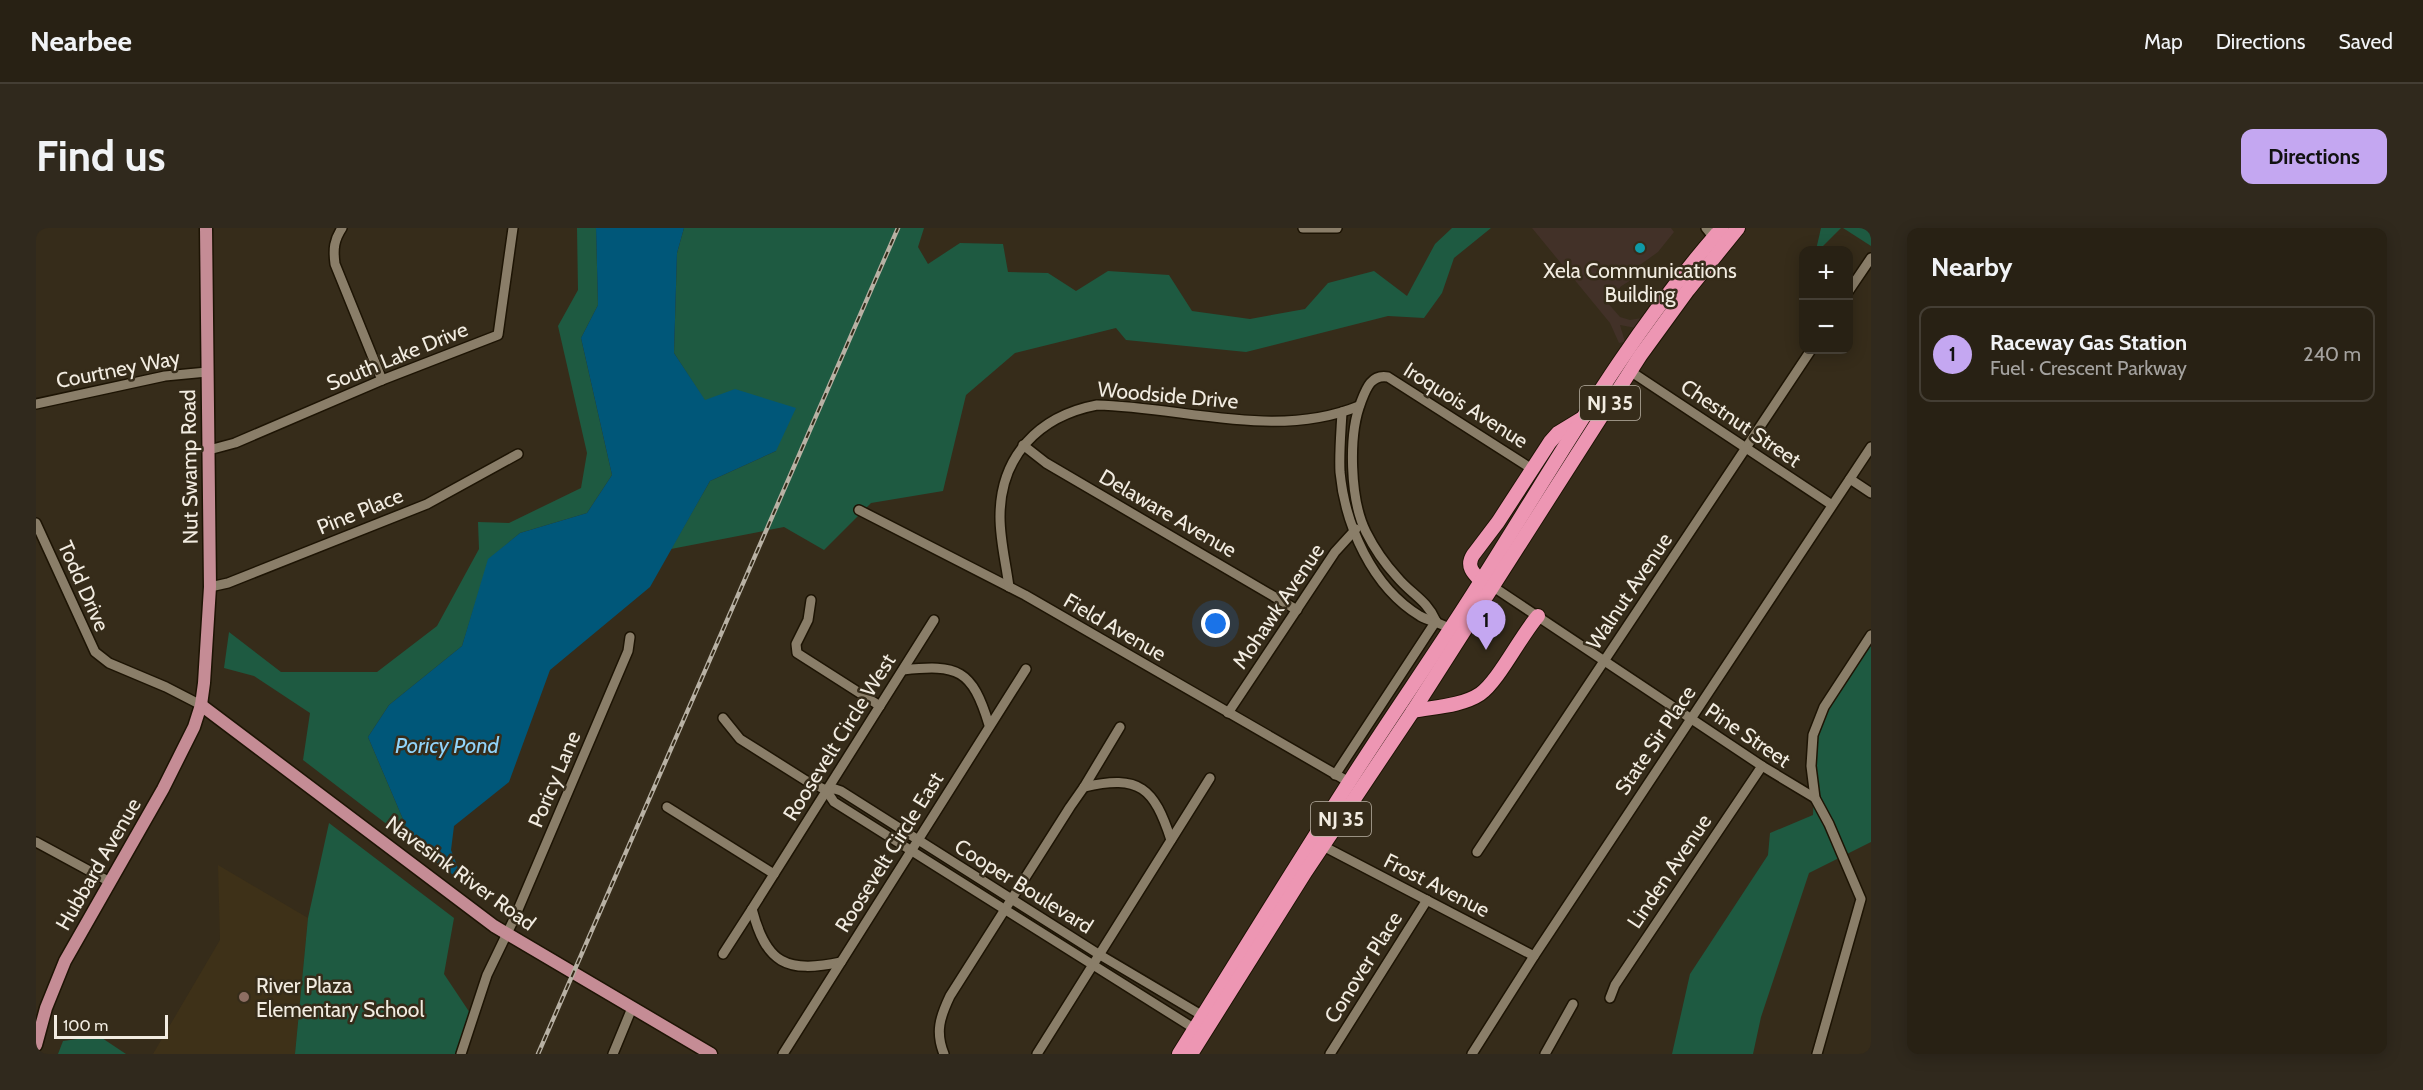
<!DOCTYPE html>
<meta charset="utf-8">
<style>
body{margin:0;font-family:Cabin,sans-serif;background:#30291d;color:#f1f3f6}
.controls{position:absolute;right:18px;top:18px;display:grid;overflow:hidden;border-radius:12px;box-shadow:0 3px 15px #0003}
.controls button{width:54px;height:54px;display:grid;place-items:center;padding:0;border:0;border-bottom:2px solid #443e34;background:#282114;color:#f1f3f6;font:30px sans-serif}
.scale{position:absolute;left:18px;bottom:15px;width:114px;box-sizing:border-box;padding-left:6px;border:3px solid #f2ece1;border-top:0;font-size:16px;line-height:21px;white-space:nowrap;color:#f2ece1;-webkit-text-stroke:4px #362c1a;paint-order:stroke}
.you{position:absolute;left:1180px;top:396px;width:21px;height:21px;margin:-15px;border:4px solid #fff;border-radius:50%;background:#1a73e8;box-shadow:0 0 0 9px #1a73e833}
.badge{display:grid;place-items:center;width:39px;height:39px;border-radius:50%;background:#c4a7f1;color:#111;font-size:20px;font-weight:700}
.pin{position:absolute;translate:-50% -50px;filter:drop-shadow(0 2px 3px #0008)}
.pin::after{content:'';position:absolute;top:32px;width:21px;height:18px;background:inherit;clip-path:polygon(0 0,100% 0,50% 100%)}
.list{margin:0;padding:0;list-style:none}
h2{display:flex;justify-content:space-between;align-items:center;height:78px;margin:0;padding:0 24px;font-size:26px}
h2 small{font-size:20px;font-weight:400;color:#a5a3a0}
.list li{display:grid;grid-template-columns:39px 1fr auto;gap:18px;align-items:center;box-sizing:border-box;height:96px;margin:0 12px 12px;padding:0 12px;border:2px solid #443e34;border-radius:12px}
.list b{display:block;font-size:22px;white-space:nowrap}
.list p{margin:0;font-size:20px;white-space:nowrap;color:#a5a3a0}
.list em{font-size:20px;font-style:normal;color:#a5a3a0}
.map{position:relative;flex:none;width:1835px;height:826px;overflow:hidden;border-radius:12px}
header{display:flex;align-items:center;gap:36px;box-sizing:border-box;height:84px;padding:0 30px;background:#282114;border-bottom:2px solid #443e34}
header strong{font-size:28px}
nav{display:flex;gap:33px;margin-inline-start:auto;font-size:21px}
.intro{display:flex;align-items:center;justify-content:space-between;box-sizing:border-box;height:144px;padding:0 36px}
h1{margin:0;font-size:42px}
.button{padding:15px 27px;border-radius:12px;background:#c4a7f1;color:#111;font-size:21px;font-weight:700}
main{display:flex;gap:36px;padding:0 36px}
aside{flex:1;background:#282114;border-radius:12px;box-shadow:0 3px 15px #0003}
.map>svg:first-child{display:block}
.commercial{fill:#423128}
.built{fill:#3e3118}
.green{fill:#1e5a41}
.water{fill:#005779}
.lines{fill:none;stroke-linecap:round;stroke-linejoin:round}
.minor-casing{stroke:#1d1404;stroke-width:12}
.major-casing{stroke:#1d1404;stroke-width:15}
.highway-casing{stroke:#1d1404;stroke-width:16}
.minor{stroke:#8a7e69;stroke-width:9}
.major{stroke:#c58c95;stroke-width:12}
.highway{stroke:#ed96b3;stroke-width:14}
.rail-casing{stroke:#b8b1a4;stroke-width:4.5}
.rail{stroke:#362c1a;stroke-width:2;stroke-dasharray:7;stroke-linecap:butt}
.culture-dot{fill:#0f9aa8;stroke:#362c1a;stroke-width:2}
.education-dot{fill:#8d6e63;stroke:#362c1a;stroke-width:2}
.labels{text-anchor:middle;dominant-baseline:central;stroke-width:5;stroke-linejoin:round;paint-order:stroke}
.shield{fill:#362c1a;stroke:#bab2a5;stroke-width:1.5}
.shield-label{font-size:20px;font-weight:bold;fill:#f2ece1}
.poi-label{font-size:21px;fill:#f2ece1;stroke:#362c1a}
.street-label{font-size:21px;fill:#f2ece1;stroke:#362c1a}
.water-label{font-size:22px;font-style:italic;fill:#91d4fa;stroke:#362c1a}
</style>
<header>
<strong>Nearbee</strong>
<nav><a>Map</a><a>Directions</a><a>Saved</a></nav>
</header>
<div class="intro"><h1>Find us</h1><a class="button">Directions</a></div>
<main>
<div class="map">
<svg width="1835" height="826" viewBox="0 0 1835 826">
<rect width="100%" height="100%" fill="#362c1a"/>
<path class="commercial" d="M1496,0H1635L1638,4L1622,24L1601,39L1598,50L1584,59L1583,67L1570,73L1584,89L1594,92L1606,90L1600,100L1584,97L1589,114L1583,115L1574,95Z"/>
<path class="built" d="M182,637L272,690L259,826H117L184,712Z"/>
<g class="green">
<path d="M541,0H560L562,77L545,110L576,247L551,285L484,305L453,331L426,418L353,477L332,509L378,617L267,532L274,485L218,448L188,440L193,404L245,444H341L401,398L443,321L442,294L473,295L545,260L551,225L522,98L542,62Z"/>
<path d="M648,0H888L882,19L892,36L924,15L967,16L972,44L1012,45L1040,63L1072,43L1133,47L1156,83L1214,91L1269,81L1292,55L1338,43L1371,68L1399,16L1416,0H1455L1418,30L1406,65L1388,90L1352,88L1210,124L1090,112L1080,100L979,125L930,167L907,263L835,275L788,322L748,299L635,321L674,253L740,223L669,173L638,125L641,25Z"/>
<path d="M1785,0H1805L1783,22H1780Z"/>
<path d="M1807,0H1835V18Z"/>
<path d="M1835,410V614L1773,645L1725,789L1717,826H1636L1654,746L1732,627L1734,605L1777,587L1781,498Z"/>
<path d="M293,595L418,690L408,746L436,788L427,826H259L272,690Z"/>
<path d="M63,808L90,826H22L27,813Z"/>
</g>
<path class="water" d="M560,0H648L641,25L638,125L669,172L699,161L760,180L740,223L674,253L614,359L514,442L473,554L418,598L415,622L425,648L424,652L378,617L332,509L353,477L426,418L452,331L484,305L551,285L576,247L545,110L562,77Z"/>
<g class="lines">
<g class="minor-casing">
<g id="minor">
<path d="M306,0C298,12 297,21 299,36L346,152"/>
<path d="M1267,0H1301"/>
<path d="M1670,0L1678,10"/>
<path d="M1812,64L1835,30"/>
<path d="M1594,143L1796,277"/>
<path d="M0,176L129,148L171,144"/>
<path d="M1306,184C1305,204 1303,224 1304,244C1309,297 1336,359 1384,388C1393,393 1404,395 1413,400"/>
<path d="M987,217L1010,235L1261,382"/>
<path d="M173,222L199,215L346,152L462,107L477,0"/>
<path d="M1814,251L1835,265"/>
<path d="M823,282L989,367L1313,554"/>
<path d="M0,295L59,424L73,435L130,459L165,477"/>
<path d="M1453,356L1726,538L1779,570"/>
<path d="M174,359L192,355L391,276L482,226"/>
<path d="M973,359C970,335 964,313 964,289C964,228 1003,188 1061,177C1148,179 1240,212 1323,178"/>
<path d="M775,372L772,392L760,416L761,425L844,478"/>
<path d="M1400,393C1391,372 1375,366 1361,349C1349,336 1338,320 1330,304C1314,272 1312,207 1325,174C1330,161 1335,146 1352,149L1496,241"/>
<path d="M867,442C922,436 936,441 953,497"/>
<path d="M1192,485L1299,324L1320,301"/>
<path d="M687,490L704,511L769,552L790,562L798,574L1159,801"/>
<path d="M1299,547L1400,393"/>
<path d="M1048,559C1104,546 1118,560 1135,612"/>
<path d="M790,562L799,561L805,563L1064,727L1167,788"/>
<path d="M631,579L738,646"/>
<path d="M0,614L74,654"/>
<path d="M1287,618L1498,728"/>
<path d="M1441,624L1775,122"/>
<path d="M687,726L716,681"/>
<path d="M805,734C750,746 730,735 716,681L898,392"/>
<path d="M1574,770L1579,757L1599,727L1726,538"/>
<path d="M425,826L451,747L478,691L592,423L594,409"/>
<path d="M577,826L596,780"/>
<path d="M747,826L990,441"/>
<path d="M908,826C899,804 904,789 914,768L1034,579L1048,559L1084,499"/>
<path d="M1001,826L1174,550"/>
<path d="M1294,826L1391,672"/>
<path d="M1436,826L1498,728L1835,219"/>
<path d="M1509,826L1537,776"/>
<path d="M1781,826L1825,671L1793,596L1779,570L1775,538L1777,507L1788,479L1835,407"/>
</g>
</g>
<g class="major-casing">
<g id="major">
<path d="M165,477L458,698L675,826"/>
<path d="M0,817L10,780L29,733L127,561L158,499L165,477L168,455L174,359L170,0"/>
</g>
</g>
<g class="highway-casing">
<g id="highway">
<path d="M1445,353C1437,345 1430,338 1437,327L1462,294L1514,214L1522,205L1545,191"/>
<path d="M1377,483C1398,479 1426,478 1444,466C1462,454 1485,407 1502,388"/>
<path d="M1143,826C1201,733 1258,640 1317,548C1359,482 1404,419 1445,353C1521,233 1592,106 1686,0"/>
<path d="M1155,826L1270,643L1377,483L1604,128L1652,62L1702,0"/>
</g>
</g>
<use href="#minor" class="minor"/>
<use href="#major" class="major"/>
<use href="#highway" class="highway"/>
<g class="rail-casing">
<path id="rail" d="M502,826L862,0"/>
</g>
<use href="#rail" class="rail"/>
</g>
<circle class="culture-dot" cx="1604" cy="20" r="6"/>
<circle class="education-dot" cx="208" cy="769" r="6"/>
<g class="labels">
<g class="shield">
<rect x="1544" y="158" width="60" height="34" rx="4.5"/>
<rect x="1275" y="574" width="60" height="34" rx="4.5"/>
</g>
<g class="shield-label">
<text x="1574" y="175">NJ 35</text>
<text x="1305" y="591">NJ 35</text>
</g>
<g class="poi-label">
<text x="1604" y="42">Xela Communications<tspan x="1604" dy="24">Building</tspan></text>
<text x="220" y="757" text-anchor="start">River Plaza<tspan x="220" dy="24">Elementary School</tspan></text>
</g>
<g class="street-label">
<text transform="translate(361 128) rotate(-22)">South Lake Drive</text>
<text transform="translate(82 141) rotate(-11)">Courtney Way</text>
<text transform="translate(1132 167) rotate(5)">Woodside Drive</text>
<text transform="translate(1430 177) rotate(32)">Iroquois Avenue</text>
<text transform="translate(1705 195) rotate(34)">Chestnut Street</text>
<text transform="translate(153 239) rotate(-91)">Nut Swamp Road</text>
<text transform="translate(324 283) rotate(-22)">Pine Place</text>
<text transform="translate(1132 285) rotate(30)">Delaware Avenue</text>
<text transform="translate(48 358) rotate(66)">Todd Drive</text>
<text transform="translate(1593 363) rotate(-56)">Walnut Avenue</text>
<text transform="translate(1242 378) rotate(-56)">Mohawk Avenue</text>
<text transform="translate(1079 399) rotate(30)">Field Avenue</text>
<text transform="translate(1712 507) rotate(34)">Pine Street</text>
<text transform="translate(803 509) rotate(-58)">Roosevelt Circle West</text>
<text transform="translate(1619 512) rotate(-56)">State Sir Place</text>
<text transform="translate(518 551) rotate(-67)">Poricy Lane</text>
<text transform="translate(853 624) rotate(-58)">Roosevelt Circle East</text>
<text transform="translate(62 636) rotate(-60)">Hubbard Avenue</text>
<text transform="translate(1633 643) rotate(-56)">Linden Avenue</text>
<text transform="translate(425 645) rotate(36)">Navesink River Road</text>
<text transform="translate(1401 657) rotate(27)">Frost Avenue</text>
<text transform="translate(988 658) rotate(32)">Cooper Boulevard</text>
<text transform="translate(1327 739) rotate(-58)">Conover Place</text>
</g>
<g class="water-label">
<text x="411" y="517">Poricy Pond</text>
</g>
</g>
</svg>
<div class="controls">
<button>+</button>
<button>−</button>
</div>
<div class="scale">100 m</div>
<div class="you"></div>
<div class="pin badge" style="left:1450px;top:422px">1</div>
</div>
<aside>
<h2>Nearby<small></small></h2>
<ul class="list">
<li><span class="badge">1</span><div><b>Raceway Gas Station</b><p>Fuel · Crescent Parkway</p></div><em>240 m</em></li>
</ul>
</aside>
</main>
